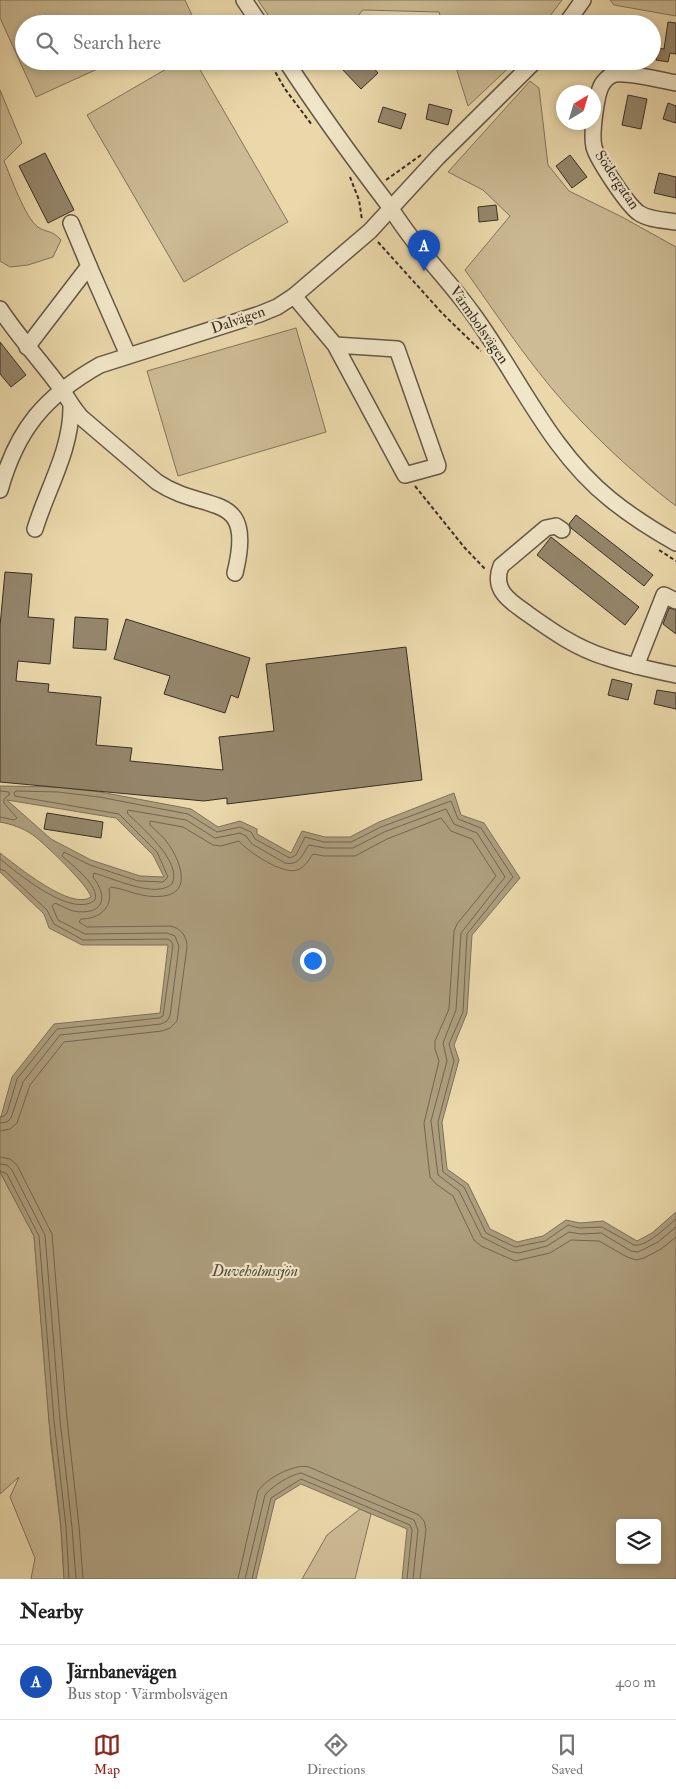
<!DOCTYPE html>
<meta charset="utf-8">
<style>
body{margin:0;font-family:"IM FELL Double Pica",serif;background:#f6f6f6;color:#222}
.controls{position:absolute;right:15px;bottom:15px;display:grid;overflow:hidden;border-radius:5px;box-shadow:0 2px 8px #0003}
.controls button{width:45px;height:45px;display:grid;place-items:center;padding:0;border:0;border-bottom:1px solid #e0e0e0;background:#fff;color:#222;font:25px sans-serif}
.compass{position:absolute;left:556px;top:85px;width:45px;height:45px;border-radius:50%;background:#fff;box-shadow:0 2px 8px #0003;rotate:38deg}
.you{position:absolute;left:312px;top:960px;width:18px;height:18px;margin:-12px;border:4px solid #fff;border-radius:50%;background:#1a73e8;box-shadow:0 0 0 8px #1a73e833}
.badge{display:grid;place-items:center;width:32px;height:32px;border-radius:50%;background:#8f2418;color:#fff;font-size:16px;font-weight:700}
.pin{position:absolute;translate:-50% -41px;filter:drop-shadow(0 1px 2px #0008)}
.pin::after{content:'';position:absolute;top:26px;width:18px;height:15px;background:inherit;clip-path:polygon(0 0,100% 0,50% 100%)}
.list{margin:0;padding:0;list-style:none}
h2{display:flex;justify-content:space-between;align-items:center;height:65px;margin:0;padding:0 20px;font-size:21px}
h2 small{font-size:16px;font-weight:400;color:#767676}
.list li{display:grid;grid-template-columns:32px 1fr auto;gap:15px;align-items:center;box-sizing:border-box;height:75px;padding:0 20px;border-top:1px solid #e0e0e0}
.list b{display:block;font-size:19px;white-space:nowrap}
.list p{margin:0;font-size:16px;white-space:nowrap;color:#767676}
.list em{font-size:16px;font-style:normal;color:#767676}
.icon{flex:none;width:28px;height:28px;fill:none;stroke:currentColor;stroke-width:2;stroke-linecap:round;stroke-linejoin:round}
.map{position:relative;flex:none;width:676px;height:1579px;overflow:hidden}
.search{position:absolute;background:#fff;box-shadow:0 2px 8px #0003;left:15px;right:15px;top:15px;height:55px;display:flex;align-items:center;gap:12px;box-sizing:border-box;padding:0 18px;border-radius:28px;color:#767676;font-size:19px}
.sheet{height:140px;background:#fff}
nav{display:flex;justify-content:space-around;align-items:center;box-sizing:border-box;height:70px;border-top:1px solid #e0e0e0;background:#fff;font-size:14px;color:#767676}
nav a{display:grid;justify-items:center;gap:2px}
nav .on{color:#8f2418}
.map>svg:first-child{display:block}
.green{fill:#ccbb94;stroke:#82745d}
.water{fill:#ad9e7d;stroke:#7e715a;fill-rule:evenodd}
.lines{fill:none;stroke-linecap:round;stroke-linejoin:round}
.shore{stroke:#726652;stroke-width:1}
.building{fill:#95866b;stroke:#382e26}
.minor-casing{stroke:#645847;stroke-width:18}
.path{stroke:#382e26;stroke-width:2;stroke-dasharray:4 2.5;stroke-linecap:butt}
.minor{stroke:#f1e6c8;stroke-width:15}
.labels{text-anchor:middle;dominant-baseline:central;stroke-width:4.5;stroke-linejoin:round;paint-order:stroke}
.street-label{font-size:15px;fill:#382e26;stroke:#f1e6c8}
.water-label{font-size:16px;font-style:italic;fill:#554a3c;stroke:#f1e6c8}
</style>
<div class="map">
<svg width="676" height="1579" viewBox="0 0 676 1579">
<rect width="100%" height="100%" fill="#ead8aa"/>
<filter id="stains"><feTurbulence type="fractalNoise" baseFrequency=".004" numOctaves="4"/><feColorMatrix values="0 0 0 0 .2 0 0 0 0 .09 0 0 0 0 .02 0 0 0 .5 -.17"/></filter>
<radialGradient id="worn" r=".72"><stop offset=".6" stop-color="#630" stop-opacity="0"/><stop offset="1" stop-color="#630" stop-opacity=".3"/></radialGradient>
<g class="green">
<path d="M0,0H185L196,24H24V61H115L36,97L0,18Z"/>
<path d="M258,0H562L544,24H443L439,12L363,10L351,24H274Z"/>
<path d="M610,0H676V16L614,5Z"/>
<path d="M180,61H195L288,222L184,282L87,115Z"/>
<path d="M454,61H516L468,106Z"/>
<path d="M530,81L539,88L548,165L569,191L622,217L676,247V506C643,481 611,452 582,422C537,376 502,322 465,270L510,216L483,190L448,172Z"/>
<path d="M0,90L22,143L4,161C11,177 25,218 38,227C46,233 51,229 61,240L53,257L28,265L10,267L0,261Z"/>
<path d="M296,328L326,432L178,476L147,371Z"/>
<path d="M0,1172L34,1236L51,1445L61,1528L64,1579H31L35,1558L10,1497L19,1477L0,1494Z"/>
<path d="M360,1509L371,1514L355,1579H302L327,1535Z"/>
</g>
<path class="water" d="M0,786L58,787L100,792L191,809L218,827L240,821L257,829V834L291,853L302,831L325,837H350L379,822L454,793L461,815L484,823L520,878L472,935L467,1013L454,1045L459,1060L442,1122L447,1169L468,1184L490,1229L517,1242L543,1236L566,1220L580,1223L603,1221L637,1241L652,1233L676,1212V1579H402L407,1529L301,1484L275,1500L256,1579H64L61,1528L49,1421L34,1236L0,1172V1120L12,1077L54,1024L160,1013L168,945H82L49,928L44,914L0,872V853C17,866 71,911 91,897C88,885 44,843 33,835C23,828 11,824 0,822ZM7,800L116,818L153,855L164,877L140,876L91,860L51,839ZM620,1523H657V1560H620Z"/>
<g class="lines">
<g class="shore">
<path d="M0,791L9,792V795L4,799V803L17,818L14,820L0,817"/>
<path d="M0,859C19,874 72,919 95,900C100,886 72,865 62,856L64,852L90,865L138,881L163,882L168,877L157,852L119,814L15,796L14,793L16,791L58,792L99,797L188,814L217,832L240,827L251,832L255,839L290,858L296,855L305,837L324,842H351L381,827L451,801L458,819L481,828L513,877L467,934L463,1012L449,1044L454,1061L438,1122L443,1172L464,1187L486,1233L515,1247L545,1241L568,1225L579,1228L602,1227L634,1245C647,1247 666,1227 676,1219"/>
<path d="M0,869L5,871L47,910L54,924L83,940L167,939L171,941L173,945L163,1016L159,1018L57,1029L17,1079L7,1113L4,1116L0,1117"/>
<path d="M0,1123L7,1122L11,1118L23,1082L60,1035L161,1024L167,1021L170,1016L179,946L175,936L167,933L85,934L58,920L52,906L55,903C60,905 67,909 73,911C102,916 110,899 93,877L94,873C113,878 155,899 172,884C183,862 141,827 127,813L128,810L186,820L215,838L240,833L246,836L252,844L285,863C300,866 302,854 309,845L325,848H353L384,832L446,809L454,824L477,833L505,877L461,933L456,1010L443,1043L447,1061L431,1121L438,1175L459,1191L482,1237L512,1252L519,1253L547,1246L569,1232L580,1234L601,1233L631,1251L638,1252L658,1242L676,1227"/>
<path d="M0,1131L10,1129L17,1123L30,1085L64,1042L162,1031L170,1028L177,1021L187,947C187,936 181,928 170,926L87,927L79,922L81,919C99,919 113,908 109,889L111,887C130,890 143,899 164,896C193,892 179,859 169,845C164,837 156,831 150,825V821L183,827L213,845L221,846L239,841C248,852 283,875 297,870C306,867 308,860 313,854L324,856H355L387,839L441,818L451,831L472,839L496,876L457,924L454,931L449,1009L435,1041V1049L439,1061L424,1123L430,1177L436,1184L453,1196L474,1240L481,1246L515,1261L550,1253L571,1240L599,1241L627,1257L636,1260L644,1258L661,1249L676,1237"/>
<path d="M0,1157L10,1159L17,1165L52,1234L67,1419L79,1526L83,1579"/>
<path d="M0,1164L7,1165L12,1170L45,1235L60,1420L72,1527L76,1579"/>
<path d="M0,1171L7,1174L39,1236L54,1421L66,1527L69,1579"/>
<path d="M238,1579L258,1491C266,1479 294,1463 309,1467L419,1515L424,1521L426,1529L420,1579"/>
<path d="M245,1579L265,1495C272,1486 290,1475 301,1473L414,1520L418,1530L413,1579"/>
<path d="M252,1579L271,1498L301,1479L410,1525L412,1530L407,1579"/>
</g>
</g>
<g class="building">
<path d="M668,22L676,23V54L670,53L668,62L656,60L658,48L664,49Z"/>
<path d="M345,61H367L378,73L361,89L340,67Z"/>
<path d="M628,95L647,99L641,129L622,125Z"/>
<path d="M668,103L676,106V123L663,119Z"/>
<path d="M429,104L452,110L448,125L426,119Z"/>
<path d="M383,107L406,114L401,129L378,122Z"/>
<path d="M45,153L74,210L48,223L19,166Z"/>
<path d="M570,155L587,177L572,188L556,166Z"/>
<path d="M659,173L676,177V198L654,193Z"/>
<path d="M496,205L498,220L479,222L478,207Z"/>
<path d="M0,342L26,375L11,387L0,374Z"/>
<path d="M576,515L653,575L644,586L571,528L569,524Z"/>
<path d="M551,537L639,607L625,625L537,555Z"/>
<path d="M5,572L32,574L28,617L54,619L50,664L18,661L16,681L49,684L48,692L101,697L96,745L132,748L130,761L223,770L219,737L274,731L266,664L406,647L422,780L227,804V798L204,801L0,782V626Z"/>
<path d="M669,608L676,610V634L663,624Z"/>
<path d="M75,617L108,619L106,650L73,648Z"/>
<path d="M126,619L250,658L238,698L231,695L225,713L164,694L170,676L114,659Z"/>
<path d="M612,679L632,684L628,700L608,695Z"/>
<path d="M657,690L676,693V709L654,704Z"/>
<path d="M47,813L103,822L101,838L44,829Z"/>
</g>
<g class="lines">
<g class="minor-casing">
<g id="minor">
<path d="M244,0L260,24"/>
<path d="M566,24L583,0"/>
<path d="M286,61C318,110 352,157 387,203C397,218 407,233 418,246C436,269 456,290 473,314C518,375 549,450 610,499C631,516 653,530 676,543"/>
<path d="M676,83C661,80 629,72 615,74C611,75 606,79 603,83C596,92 591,135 594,147C597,159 628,206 639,213C649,220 664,220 676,222"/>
<path d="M89,266L128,355"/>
<path d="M294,296L335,345L397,349L438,466L405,475L335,345"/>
<path d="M0,309C19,338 42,362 62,390C69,400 74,410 82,418L157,482C206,515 256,488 235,573"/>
<path d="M27,347L89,266L71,223"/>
<path d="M0,490C17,429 45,396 100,365L260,314L277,307L294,296L370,231L438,157L535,61"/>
<path d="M35,529C47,489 72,449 71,405"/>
<path d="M562,530L556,526L546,528L501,566C497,576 497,585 504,594C510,602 520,608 528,614C552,631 576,648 605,657C628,665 652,670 676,675"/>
<path d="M636,666L664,595L676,601"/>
</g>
</g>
<g class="path">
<path d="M269,61L285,89L312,125"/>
<path d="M350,177L359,200L362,220"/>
<path d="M386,180L421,155"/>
<path d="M378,242L442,313L481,351"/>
<path d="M415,486L464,547L486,570"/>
<path d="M659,550L676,561"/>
</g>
<use href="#minor" class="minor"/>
</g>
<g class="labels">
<g class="street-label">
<text transform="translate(617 180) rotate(56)">Södergatan</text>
<text transform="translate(238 320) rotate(-19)">Dalvägen</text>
<text transform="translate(479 325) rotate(55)">Värmbolsvägen</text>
</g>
<g class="water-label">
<text x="255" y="1271">Duveholmssjön</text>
</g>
</g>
<rect width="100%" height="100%" filter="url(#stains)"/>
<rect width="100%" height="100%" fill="url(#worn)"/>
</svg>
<div class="controls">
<button><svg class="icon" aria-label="layers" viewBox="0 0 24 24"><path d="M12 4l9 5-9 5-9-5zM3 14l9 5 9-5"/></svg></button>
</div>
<svg class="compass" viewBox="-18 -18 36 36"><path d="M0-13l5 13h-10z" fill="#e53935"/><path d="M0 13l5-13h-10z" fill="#767676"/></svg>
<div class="you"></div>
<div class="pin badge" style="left:424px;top:271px;background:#1a4fb4">A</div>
<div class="search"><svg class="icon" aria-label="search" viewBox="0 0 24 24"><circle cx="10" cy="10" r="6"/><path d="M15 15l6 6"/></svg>Search here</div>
</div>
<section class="sheet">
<h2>Nearby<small></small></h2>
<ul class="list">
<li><span class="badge" style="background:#1a4fb4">A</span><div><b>Järnbanevägen</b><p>Bus stop · Värmbolsvägen</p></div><em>400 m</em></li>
</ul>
</section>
<nav>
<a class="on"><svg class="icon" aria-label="map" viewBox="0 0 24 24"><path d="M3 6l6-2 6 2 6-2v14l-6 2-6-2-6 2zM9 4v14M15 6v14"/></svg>Map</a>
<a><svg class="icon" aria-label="directions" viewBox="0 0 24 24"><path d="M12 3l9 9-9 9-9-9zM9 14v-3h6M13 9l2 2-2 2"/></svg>Directions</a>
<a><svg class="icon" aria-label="saved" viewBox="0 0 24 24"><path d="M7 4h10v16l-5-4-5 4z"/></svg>Saved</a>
</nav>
